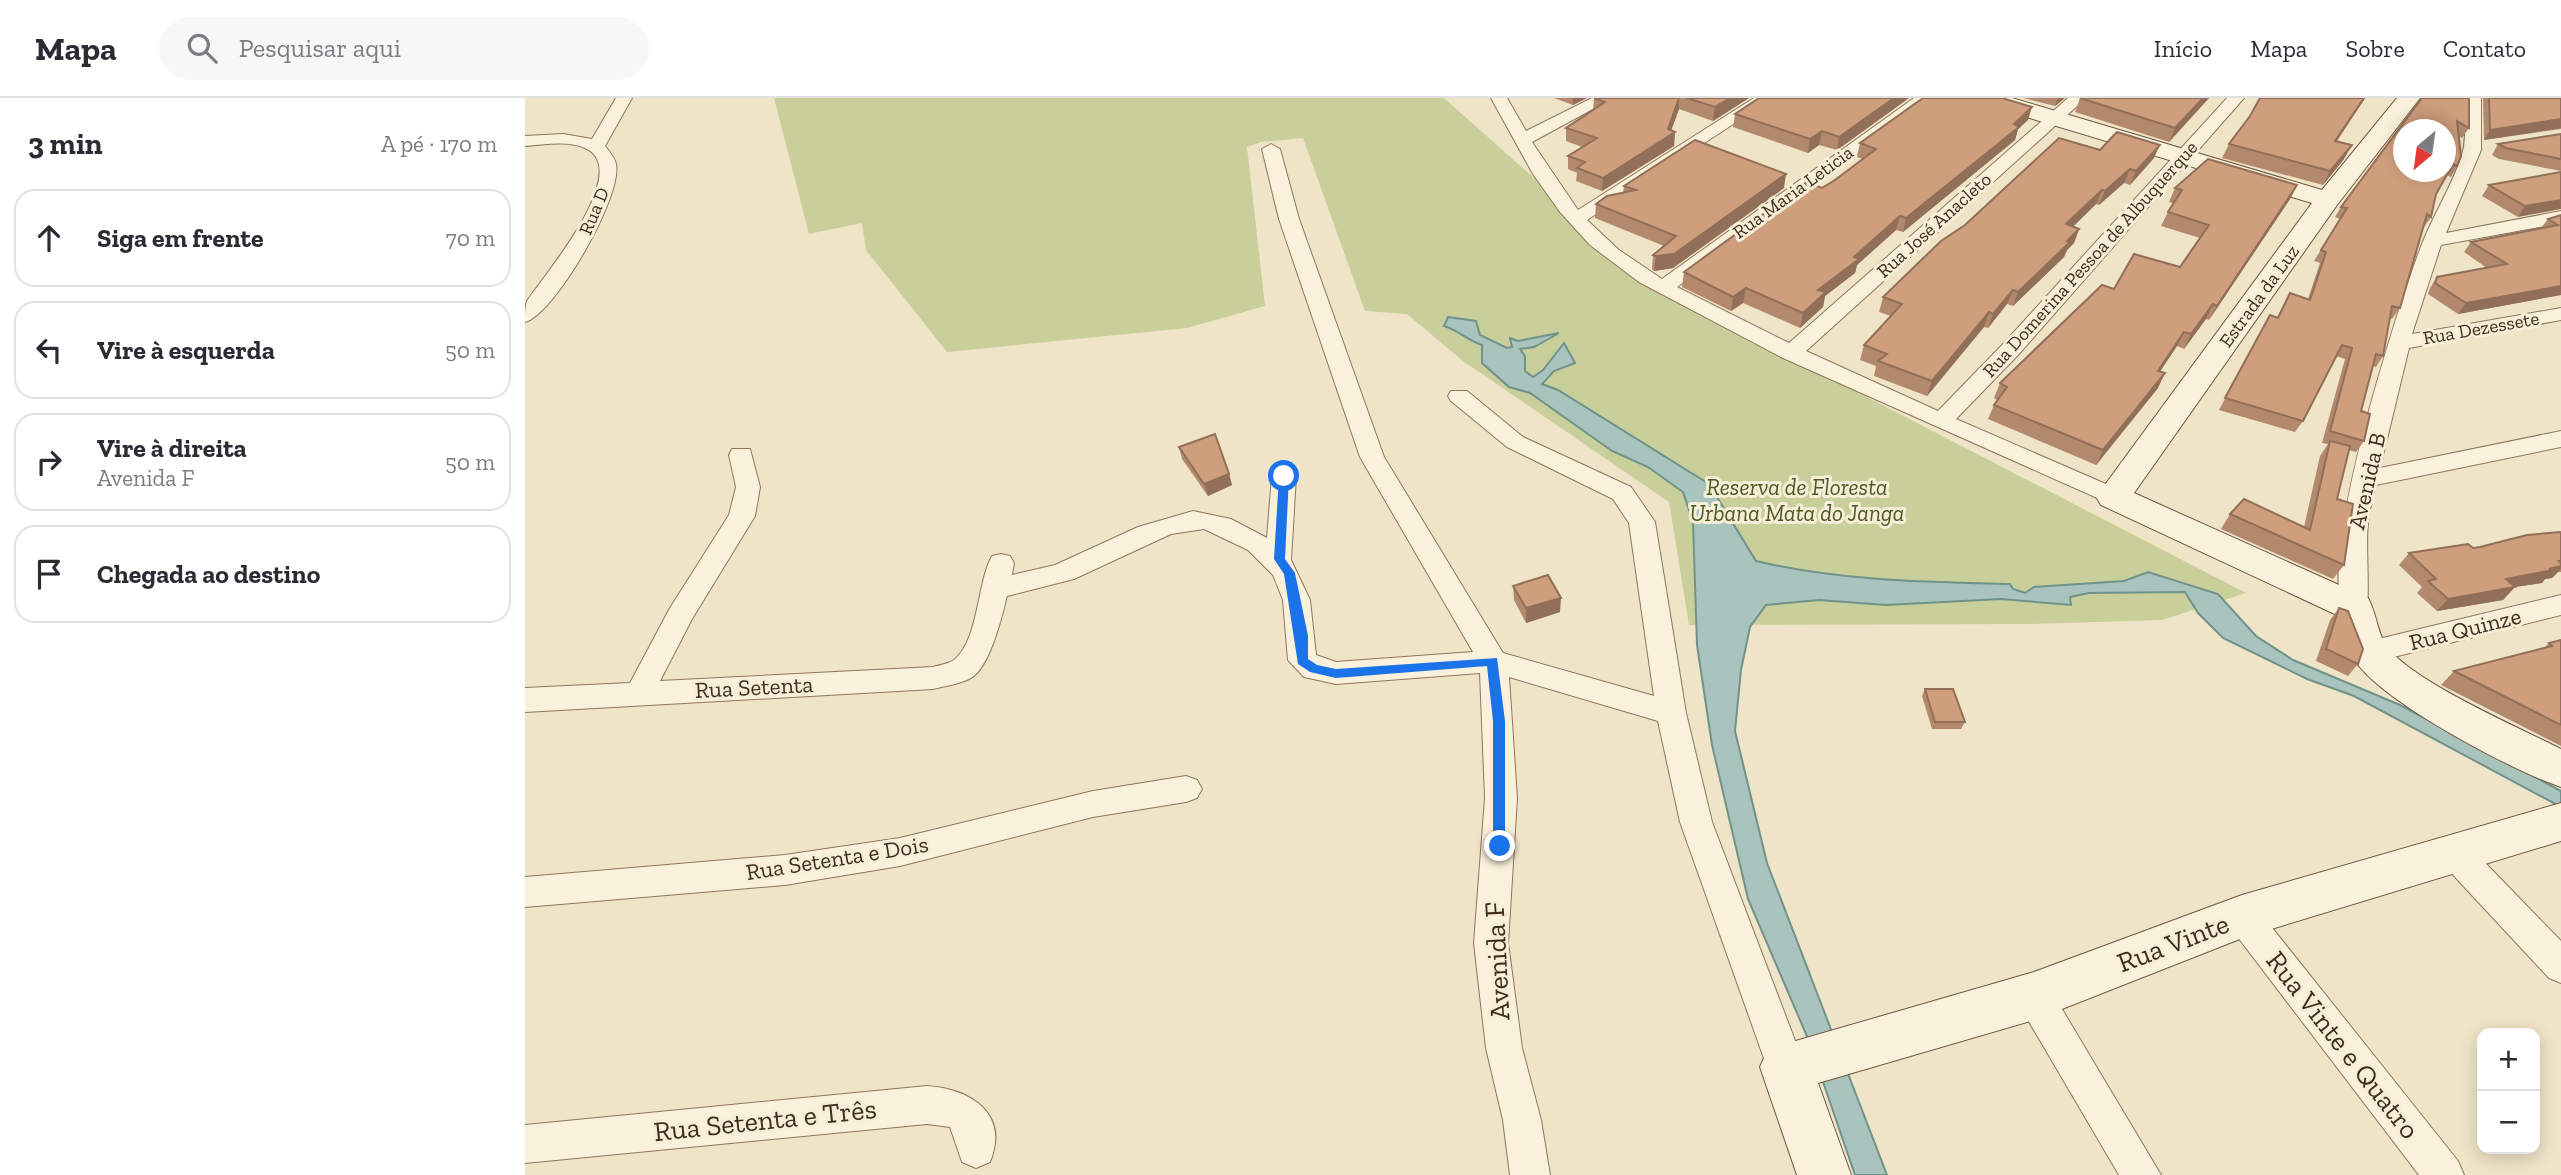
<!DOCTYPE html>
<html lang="pt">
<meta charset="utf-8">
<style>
body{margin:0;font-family:"Zilla Slab",serif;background:#f7f7f7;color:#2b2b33}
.controls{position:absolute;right:21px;bottom:21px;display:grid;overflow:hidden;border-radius:14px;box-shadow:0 4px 18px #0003}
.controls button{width:63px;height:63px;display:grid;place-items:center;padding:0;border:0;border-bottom:2px solid #e1e1e2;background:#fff;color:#2b2b33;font:35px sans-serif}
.compass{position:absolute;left:1868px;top:21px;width:63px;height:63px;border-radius:50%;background:#fff;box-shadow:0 4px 18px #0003;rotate:209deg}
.stop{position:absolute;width:21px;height:21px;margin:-16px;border:5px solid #1a73e8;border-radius:50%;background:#fff}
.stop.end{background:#1a73e8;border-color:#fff;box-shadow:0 2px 7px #0008}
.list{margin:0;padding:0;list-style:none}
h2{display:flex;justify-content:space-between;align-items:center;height:91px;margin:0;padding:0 28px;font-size:30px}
h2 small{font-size:23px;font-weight:400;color:#7c7c81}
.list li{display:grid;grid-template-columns:46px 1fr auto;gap:21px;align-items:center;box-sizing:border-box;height:98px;margin:0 14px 14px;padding:0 14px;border:2px solid #e1e1e2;border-radius:21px}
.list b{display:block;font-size:26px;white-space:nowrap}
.list p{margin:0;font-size:23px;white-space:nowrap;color:#7c7c81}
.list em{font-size:23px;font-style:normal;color:#7c7c81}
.icon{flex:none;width:38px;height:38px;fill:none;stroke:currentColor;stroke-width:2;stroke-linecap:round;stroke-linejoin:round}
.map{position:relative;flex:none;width:2036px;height:1077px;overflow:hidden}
header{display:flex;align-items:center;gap:42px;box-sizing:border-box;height:98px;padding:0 35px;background:#fff;border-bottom:2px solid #e1e1e2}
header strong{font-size:33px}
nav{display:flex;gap:38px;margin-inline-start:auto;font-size:24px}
.search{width:490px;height:63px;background:#f7f7f7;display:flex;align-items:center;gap:18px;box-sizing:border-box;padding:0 24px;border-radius:38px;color:#7c7c81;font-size:26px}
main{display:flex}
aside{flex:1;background:#fff}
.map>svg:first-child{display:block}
.green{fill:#c9cf9b}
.water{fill:#a9c4bc;stroke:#6f938a;stroke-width:2}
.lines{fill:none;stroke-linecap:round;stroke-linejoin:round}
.street-casing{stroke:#8d765c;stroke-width:2}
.secondary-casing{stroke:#6f573f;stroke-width:2}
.street{fill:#faf1dc;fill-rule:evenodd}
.secondary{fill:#faf1dc;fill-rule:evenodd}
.wall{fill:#b2896c}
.shaded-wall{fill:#916f58}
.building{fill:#cf9f7d;stroke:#916f58;stroke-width:2;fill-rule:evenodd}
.route{fill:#1a73e8}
.labels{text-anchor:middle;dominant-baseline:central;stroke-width:6;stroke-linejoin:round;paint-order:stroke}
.far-street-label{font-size:19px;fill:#3d2e20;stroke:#f7eed8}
.street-label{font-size:23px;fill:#3d2e20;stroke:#f7eed8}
.park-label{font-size:23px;font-style:italic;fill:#4d5a26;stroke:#f7eed8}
.near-street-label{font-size:28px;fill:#3d2e20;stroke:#f7eed8}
</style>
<header>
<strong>Mapa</strong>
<div class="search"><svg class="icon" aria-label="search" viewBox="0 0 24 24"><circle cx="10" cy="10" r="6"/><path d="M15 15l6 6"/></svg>Pesquisar aqui</div>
<nav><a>Início</a><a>Mapa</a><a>Sobre</a><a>Contato</a></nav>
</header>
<main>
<aside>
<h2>3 min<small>A pé · 170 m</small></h2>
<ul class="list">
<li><svg class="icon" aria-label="ahead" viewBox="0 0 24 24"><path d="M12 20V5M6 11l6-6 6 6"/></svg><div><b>Siga em frente</b></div><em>70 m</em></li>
<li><svg class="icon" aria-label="left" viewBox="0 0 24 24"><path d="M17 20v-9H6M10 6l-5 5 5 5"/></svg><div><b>Vire à esquerda</b></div><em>50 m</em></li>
<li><svg class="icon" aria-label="right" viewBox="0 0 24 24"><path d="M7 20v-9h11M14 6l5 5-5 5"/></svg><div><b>Vire à direita</b><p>Avenida F</p></div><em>50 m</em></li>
<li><svg class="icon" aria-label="arrive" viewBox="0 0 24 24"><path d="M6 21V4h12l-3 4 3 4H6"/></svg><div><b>Chegada ao destino</b></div></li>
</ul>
</aside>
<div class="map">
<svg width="2036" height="1077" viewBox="0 0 2036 1077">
<rect width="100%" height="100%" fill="#f0e4c8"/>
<path class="green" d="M249,0H919L1135,192L1721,495L1637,522L1505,526L1164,527L1144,404L938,263L882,216L840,213L778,40L736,44L722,49L740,208L662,230L422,254L341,152L337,125L284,136Z"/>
<path class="water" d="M923,219L951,223L955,237L982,250L987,249L985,240L993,243L1034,235L1009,249L995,251L1000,258V273L1008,279L1018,272L1039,245L1050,265L1029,273L1017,286L1033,292L1184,386L1231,463C1315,483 1399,484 1485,486L1488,491L1500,495L1509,489L1599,483L1623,474L1693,496L1731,538L1768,562L1875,607L2036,693V709L1829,598L1782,581L1698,540L1673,515L1660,494L1564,495L1545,499L1546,507L1476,501L1361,507L1294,502L1241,507L1225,529L1216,572L1210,633L1242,765L1362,1077H1330L1284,943L1223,801L1187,647L1172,547L1168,424L1158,394L1123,369L1087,353L1005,295L984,289L957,265V247C940,241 935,233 919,228Z"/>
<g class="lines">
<g class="street-casing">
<g id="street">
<path d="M91,0H107L80,48C84,53 90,60 91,66C98,98 29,217 0,224C0,218 0,209 2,203C17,180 110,72 60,50C42,42 18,47 0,48V38L38,36L67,41Z"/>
<path d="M966,0H982L1001,33L1067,0H1088L1007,44L1053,112L1229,0H1248L1062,122L1094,152L1137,181L1389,0H1408L1152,189L1264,245L1543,0H1561L1281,253L1413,313L1478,246L1702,0H1719L1494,256L1431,321L1597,393L1600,399L1597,405L1588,407L1258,260L1114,184L1065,147L1035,114L1008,76Z"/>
<path d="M1940,0H1956V52L1921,135L2036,113V125L1916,147L1887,236L2036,210V222L1884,250L1855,370L2036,333V349L1851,387C1848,399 1844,412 1843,425C1840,444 1846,506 1840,517L1830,520L1820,517C1790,464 1873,208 1897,146C1909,115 1929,85 1938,53C1942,37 1939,16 1940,0Z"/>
<path d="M746,46L755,51L774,121L859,359L978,555L1129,598L1104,425L1088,401L982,349L926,303L923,298L926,293H942L998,339L1106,389L1130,424L1161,615L1187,724L1280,969L1274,982L1261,988L1248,982L1242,969L1155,724L1133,623L984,579L992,700L983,845L997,950L1016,1022L1025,1077H985L978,1022L961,950L949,845L960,700L955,575L811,586L779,579L763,562L758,502L748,477L723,452L679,431L646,436L549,481L482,498C477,518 465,569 446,580C435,586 420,588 408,591L0,614V590L105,585L145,510L204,417L211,389L204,357L207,351H225L235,389L230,418L167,521L135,583L408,569C415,567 423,566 429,562C454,542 452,484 467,458L476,456L485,458L489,465L487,477L530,467L613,429L668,413L706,421L742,440L747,378L750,372H768L771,378L766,462L785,502L791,557L811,564L948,554L835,359L754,121L737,51Z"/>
<path d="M2036,497V517L1845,565L1835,562L1831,554L1835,546L1845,543Z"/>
<path d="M661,678L672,682L677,691L672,700L661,704L568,719L375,768L260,787L0,809V779L260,757L375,740L568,693Z"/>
<path d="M1928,740L1940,744L2036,843V885L2024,880L1916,764L1912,754L1916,744Z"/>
<path d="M1717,802L1729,807L1933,1063L1939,1077H1894L1705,829L1700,818L1705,807Z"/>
<path d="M1509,881L1522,886L1636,1077H1594L1496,910L1491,898L1496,886Z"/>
<path d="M402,988C445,991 485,1015 465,1064L451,1070L437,1064L425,1029L402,1026L0,1065V1027Z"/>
</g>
</g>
<g class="secondary-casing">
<g id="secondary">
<path d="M1452,0H1487L1797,92L1872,0H1895L1812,107L1609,395L1843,500C1851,514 1852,532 1860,546C1883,582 1995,630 2036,651V689C1986,672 1866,608 1834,568C1822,554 1818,535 1814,518L1576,407L1571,399L1787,105L1455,5Z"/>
<path d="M2036,705V743L1720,839L1509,922L1293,985L1326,1077H1272L1235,969L1243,951L1509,874L1717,797Z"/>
</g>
</g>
<use href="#street" class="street"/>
<use href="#secondary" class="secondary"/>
</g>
<g class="wall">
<path d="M1029,0H1062L1048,7Z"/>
<path d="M1069,0H1224L1188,23L1154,11L1146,33L1150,34L1149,48L1077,93L1051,83L1052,75L1043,71V58L1057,49L1041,43V30L1068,12Z"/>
<path d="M1384,0L1312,52L1294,47L1283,55L1208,29L1210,16Z"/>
<path d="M1498,0H1540L1530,8Z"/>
<path d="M1555,0H1684L1644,44L1550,14Z"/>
<path d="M1735,0H1840L1812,43L1819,61L1798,87L1697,60L1704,46L1725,18Z"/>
<path d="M1897,0L1944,30L1937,40L1934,38L1932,68L1926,79L1922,77L1911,96L1906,119L1899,129L1898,128L1875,210L1867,221L1865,220L1858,258L1851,269L1848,268L1836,313L1839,343L1831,354L1824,352L1812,401L1819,467L1808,481L1696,431L1705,416L1779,429L1795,358L1803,346L1797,345L1820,261L1811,258L1778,323L1770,334L1694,312L1745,217L1752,219L1765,195L1783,201L1795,165L1789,163L1815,121L1810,119L1816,109Z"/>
<path d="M1958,0H2036V31L1959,42Z"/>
<path d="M1503,22L1493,31L1490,42L1378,134L1371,132L1332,167L1330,175L1300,198L1298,209L1275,230L1218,205L1206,213L1157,189L1159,174L1297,90L1338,61L1332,59L1335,45Z"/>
<path d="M2036,36V73L1974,61L1967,57L1973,46Z"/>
<path d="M1575,52L1629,60L1605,87L1599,85L1574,107L1571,106L1548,129L1554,131L1549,145L1542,152L1539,159L1488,208L1482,206L1463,230L1459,229L1402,298L1349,278L1351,268L1335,262L1339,247L1366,218L1354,214L1358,199Z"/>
<path d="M2036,74L1993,119L1957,98L1964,87Z"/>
<path d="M1772,87L1765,101L1684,222L1681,221L1659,251L1652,248L1635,273L1633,290L1571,367L1463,321L1469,307L1472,302L1469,300L1475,285L1589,191L1655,169L1675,140L1636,128L1643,114L1648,105L1644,104L1650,90Z"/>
<path d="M1099,88L1259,90L1148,170L1129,173L1127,171L1128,157L1139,148L1070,120L1071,106L1098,95Z"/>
<path d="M2036,117V197L1933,216L1903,196L1905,190L1912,179L1962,170L1939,154L1946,144L2016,130L2023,121Z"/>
<path d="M654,349L704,376L707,387L683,398L657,361Z"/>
<path d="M2036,435V474H2033L2027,480L2020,481L2017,485L1990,489L1978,502L1912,513L1892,495L1897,489L1874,467L1884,455L1948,450Z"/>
<path d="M988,488L1035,514L1001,525L989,502Z"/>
<path d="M1814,510L1833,566L1823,578L1791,563L1805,522Z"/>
<path d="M2036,542V648L1916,587L1929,573L2019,550L2024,545Z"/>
<path d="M1400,591L1440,624L1436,631H1407L1397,598Z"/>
</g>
<g class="shaded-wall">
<path d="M1048,0H1062L1048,7Z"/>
<path d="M1154,0V11L1144,38L1150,34L1149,48L1077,93L1078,80L1143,31Z"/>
<path d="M1205,0H1224L1188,23L1190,9Z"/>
<path d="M1369,0H1384L1312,52L1314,39Z"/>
<path d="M1533,0H1540L1530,8Z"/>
<path d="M1678,0H1684L1644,44L1650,30Z"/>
<path d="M1839,0H1840L1803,56L1810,43Z"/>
<path d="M1507,9L1503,22L1493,31L1490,42L1378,134L1381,120Z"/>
<path d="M2036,21V30L1959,42L1965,32Z"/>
<path d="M1297,33L1294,47L1283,55L1285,41Z"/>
<path d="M1635,47L1629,60L1605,87L1611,73Z"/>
<path d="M1827,47L1819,61L1798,87L1805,73Z"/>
<path d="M1605,71L1599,85L1574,107L1580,93Z"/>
<path d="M1261,76L1259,90L1148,170L1129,173L1131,158Z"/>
<path d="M1772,87L1765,101L1684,222L1692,208Z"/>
<path d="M1577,92L1571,106L1535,141L1541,126Z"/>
<path d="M2036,102V111L1993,119L2000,108Z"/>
<path d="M1375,118L1371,132L1332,167L1330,175L1300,198L1298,209L1275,230L1278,215L1293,192Z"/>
<path d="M1554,131L1549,145L1542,152L1539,159L1488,208L1493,194Z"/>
<path d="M2036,188V197L1933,216L1941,205Z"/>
<path d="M1221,190L1218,205L1206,213L1208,199Z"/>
<path d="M1488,192L1482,206L1463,230L1468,216Z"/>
<path d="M1688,206L1681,221L1659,251L1666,236Z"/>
<path d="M1464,214L1459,229L1402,298L1407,283Z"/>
<path d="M1659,234L1652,248L1626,287L1633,273Z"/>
<path d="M1640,275L1633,290L1571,367L1578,352Z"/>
<path d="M704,376L707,387L683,398L679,386Z"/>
<path d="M2036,468V471L2027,480L2020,481L2017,485L1990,489L1978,502L1912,513L1923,501L1981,481Z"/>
<path d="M1036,500L1035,514L1001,525V510Z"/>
</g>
<g class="building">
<path d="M1069,0H1154L1143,31L1150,34L1078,80L1052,70L1060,64L1043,58L1072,40L1041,30L1080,4Z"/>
<path d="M1162,0H1205L1190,9Z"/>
<path d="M1234,0H1369L1314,39L1297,33L1285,41L1210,16Z"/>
<path d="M1398,0H1477L1507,9L1489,26L1494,29L1381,120L1375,118L1329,159L1334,161L1293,192L1301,194L1278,215L1221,190L1208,199L1159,174L1282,84L1297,90L1310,82L1351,51L1335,45Z"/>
<path d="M1555,0H1678L1650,30Z"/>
<path d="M1735,0H1839L1810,43L1827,47L1805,73L1704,46L1725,18Z"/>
<path d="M1897,0H1944V30L1932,23L1936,58L1932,68L1928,66L1911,96L1906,119L1902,116L1875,210L1867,208L1858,258L1851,256L1836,313L1845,316L1839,343L1805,333L1827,250L1817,247L1778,323L1700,300L1745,217L1753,220L1765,195L1785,202L1801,154L1796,152L1822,110L1816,109ZM1879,32H1921V74H1879Z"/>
<path d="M1964,0H2036V21L1965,32Z"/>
<path d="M1592,34L1635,47L1611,73L1605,71L1580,93L1577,92L1541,126L1554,131L1542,143L1545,144L1493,194L1488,192L1468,216L1464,214L1407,283L1353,263L1362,256L1339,247L1377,206L1358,199L1416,143L1440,127L1534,40L1575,52Z"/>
<path d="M2036,36V61L1981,50L1973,46Z"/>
<path d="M1170,42L1261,76L1149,156L1131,158L1128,157L1151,138L1071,106L1082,98L1111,92L1099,88Z"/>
<path d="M1683,61L1772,87L1692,208L1688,206L1666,236L1659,234L1633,273L1640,275L1578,352L1469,307L1482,289L1475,285L1577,187L1589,191L1609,156L1655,169L1684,127L1643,114L1657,92L1650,90Z"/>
<path d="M2036,74V102L2000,108L1964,87Z"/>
<path d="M2036,117V188L1941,205L1910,185L1912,179L1982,166L1946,144L2033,127L2023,121Z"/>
<path d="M690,336L704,376L679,386L654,349Z"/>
<path d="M1805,343L1825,348L1812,401L1828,406L1819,467L1705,416L1719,401L1785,432Z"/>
<path d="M2035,434L2036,435V463H2034L2036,465V468L2024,471L2028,472L1981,481L1990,489L1923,501L1903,483L1911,481L1884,455L1943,446L1948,450L1955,449L2002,437Z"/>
<path d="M1023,477L1036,500L1001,510L988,488Z"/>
<path d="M1814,510L1823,513L1838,551L1833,566L1801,551Z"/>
<path d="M2036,542V627L1929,573L2027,548L2024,545Z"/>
<path d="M1400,591H1428L1440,624H1410Z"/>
</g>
<path class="route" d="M759,375L764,378L760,461L770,475L783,538V561L792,567L811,571L972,560L980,623V752L975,754L968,748V623L962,568L811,580L785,574L773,566L759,476L749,461L754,378Z"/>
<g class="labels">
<g class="far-street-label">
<text transform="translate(1268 94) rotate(-36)">Rua Maria Leticia</text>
<text transform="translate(69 113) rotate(-67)">Rua D</text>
<text transform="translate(1409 127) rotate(-42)">Rua José Anacleto</text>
<text transform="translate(1565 161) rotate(-48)">Rua Domerina Pessoa de Albuquerque</text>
<text transform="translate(1734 198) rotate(-54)">Estrada da Luz</text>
<text transform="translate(1956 230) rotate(-10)">Rua Dezessete</text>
</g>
<g class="street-label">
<text transform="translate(1842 383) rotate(-77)">Avenida B</text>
<text transform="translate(1940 531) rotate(-14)">Rua Quinze</text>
<text transform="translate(229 589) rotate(-3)">Rua Setenta</text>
<text transform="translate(312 760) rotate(-9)">Rua Setenta e Dois</text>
</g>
<g class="park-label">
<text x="1272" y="389">Reserva de Floresta<tspan x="1272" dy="26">Urbana Mata do Janga</tspan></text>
</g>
<g class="near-street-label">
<text transform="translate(1648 845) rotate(-21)">Rua Vinte</text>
<text transform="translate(972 863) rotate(-93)">Avenida F</text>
<text transform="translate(1818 947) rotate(52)">Rua Vinte e Quatro</text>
<text transform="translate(240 1022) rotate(-6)">Rua Setenta e Três</text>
</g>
</g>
</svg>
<div class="controls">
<button>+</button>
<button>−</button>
</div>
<svg class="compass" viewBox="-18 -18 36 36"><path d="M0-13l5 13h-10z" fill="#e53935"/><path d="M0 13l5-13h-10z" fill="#7c7c81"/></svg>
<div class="stop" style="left:759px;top:378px"></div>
<div class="stop end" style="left:975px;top:748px"></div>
</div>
</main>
